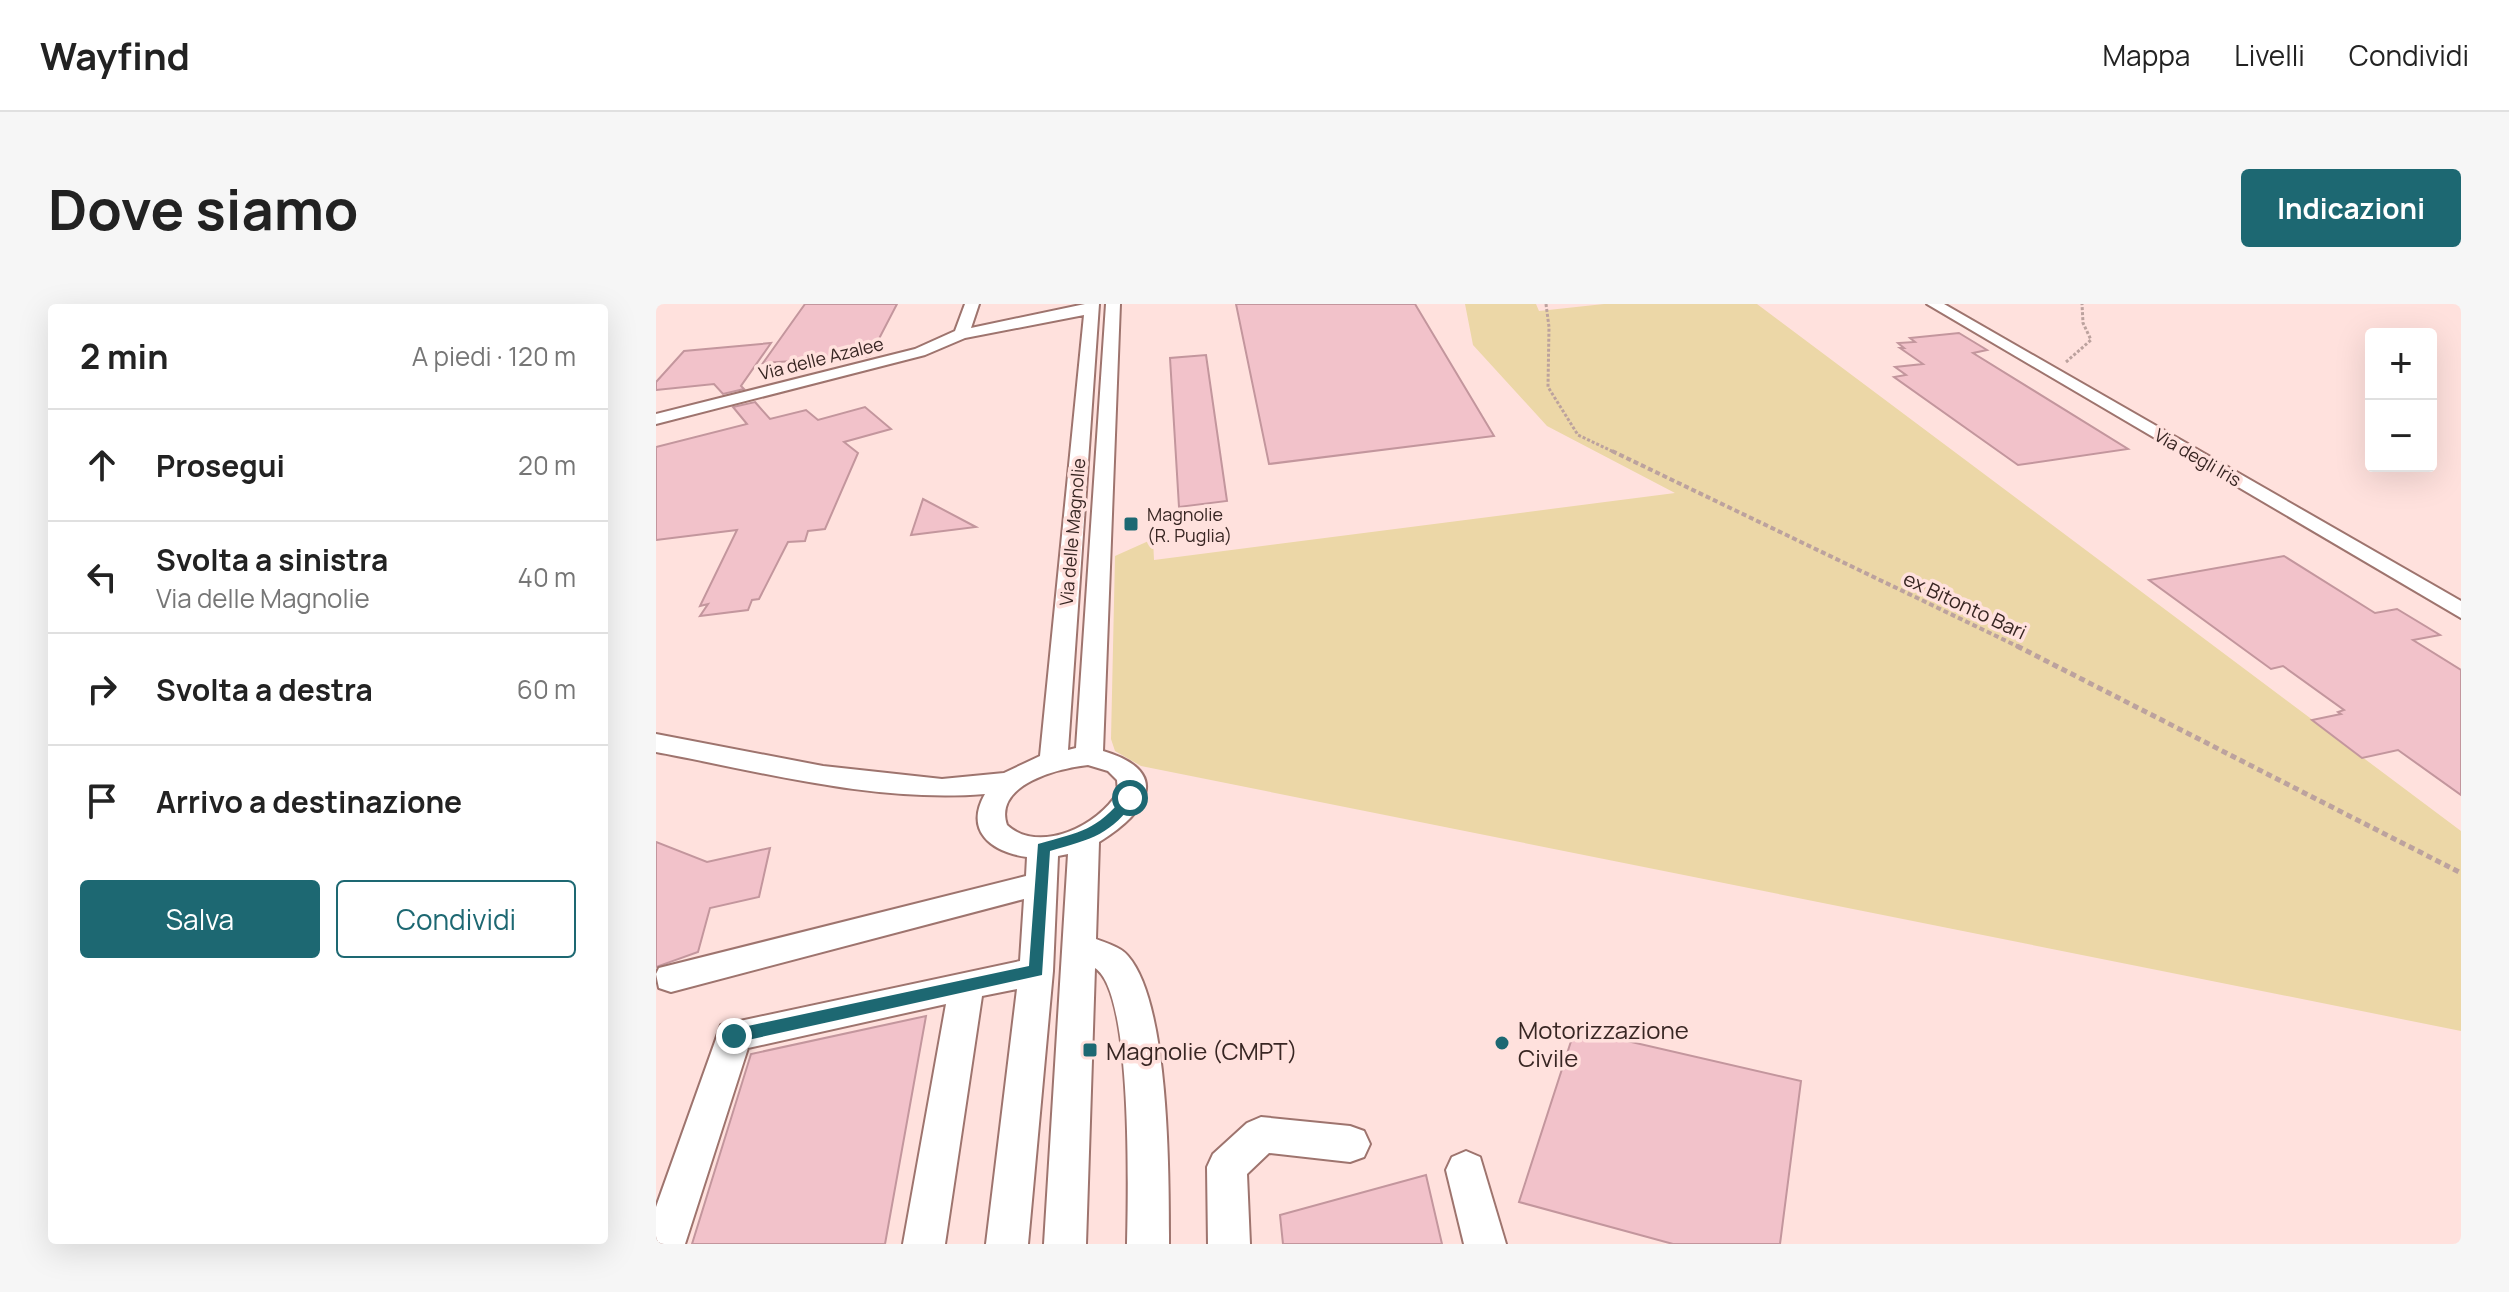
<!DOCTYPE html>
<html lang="it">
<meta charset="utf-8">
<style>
body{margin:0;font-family:Manrope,sans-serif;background:#f6f6f6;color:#222}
.controls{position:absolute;right:24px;top:24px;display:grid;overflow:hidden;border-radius:8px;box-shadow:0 8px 32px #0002}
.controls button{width:72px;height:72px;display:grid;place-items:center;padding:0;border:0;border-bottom:2px solid #e0e0e0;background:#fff;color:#222;font:40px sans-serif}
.stop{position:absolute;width:24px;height:24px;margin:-18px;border:6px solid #1d6872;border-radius:50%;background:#fff}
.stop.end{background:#1d6872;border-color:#fff;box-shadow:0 2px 8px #0008}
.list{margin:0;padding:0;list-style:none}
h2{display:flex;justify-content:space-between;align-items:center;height:104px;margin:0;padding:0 32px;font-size:34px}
h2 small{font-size:26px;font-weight:400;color:#767676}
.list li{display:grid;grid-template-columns:52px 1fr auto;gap:24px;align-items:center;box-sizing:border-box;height:112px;padding:0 32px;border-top:2px solid #e0e0e0}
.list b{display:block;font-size:30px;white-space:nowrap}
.list p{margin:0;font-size:26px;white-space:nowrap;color:#767676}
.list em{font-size:26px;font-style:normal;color:#767676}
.actions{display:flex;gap:16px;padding:24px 32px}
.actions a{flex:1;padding:18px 0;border:2px solid #1d6872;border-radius:8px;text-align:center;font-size:28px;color:#1d6872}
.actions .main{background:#1d6872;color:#fff}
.icon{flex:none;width:44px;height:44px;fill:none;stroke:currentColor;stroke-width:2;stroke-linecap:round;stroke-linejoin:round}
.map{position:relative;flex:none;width:1805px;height:940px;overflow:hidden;border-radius:8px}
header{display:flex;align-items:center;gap:48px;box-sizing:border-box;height:112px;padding:0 40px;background:#fff;border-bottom:2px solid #e0e0e0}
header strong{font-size:38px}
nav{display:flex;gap:44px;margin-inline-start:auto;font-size:28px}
.intro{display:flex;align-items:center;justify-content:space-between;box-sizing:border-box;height:192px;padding:0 48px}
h1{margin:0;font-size:56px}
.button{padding:20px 36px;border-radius:8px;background:#1d6872;color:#fff;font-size:28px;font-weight:700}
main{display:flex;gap:48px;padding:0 48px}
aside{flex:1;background:#fff;border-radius:8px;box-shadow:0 8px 32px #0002}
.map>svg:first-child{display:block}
.green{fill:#ecd7a7}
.building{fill:#f2c2ca;stroke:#c3969d;stroke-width:2}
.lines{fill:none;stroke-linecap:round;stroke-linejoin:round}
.minor-casing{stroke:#9e746e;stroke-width:4}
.path-far2{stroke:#bca29e;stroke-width:3;stroke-dasharray:3 2;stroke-linecap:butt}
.path-far1{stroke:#bca29e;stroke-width:4;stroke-dasharray:5 3;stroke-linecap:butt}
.path{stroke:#bca29e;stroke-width:5;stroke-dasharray:6 4;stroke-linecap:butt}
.minor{fill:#fff;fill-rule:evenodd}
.route{fill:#1d6872}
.poi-dot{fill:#1d6872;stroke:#ffe1dd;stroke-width:3}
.labels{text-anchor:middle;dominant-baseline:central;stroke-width:7;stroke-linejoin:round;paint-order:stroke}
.far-street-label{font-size:18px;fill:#382623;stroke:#ffe1dd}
.far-poi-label{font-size:18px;fill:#382623;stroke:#ffe1dd;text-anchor:start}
.street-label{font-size:20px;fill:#382623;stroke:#ffe1dd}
.near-poi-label{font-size:24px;fill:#382623;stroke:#ffe1dd;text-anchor:start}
</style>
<header>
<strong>Wayfind</strong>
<nav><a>Mappa</a><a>Livelli</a><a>Condividi</a></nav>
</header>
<div class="intro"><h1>Dove siamo</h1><a class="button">Indicazioni</a></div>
<main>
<aside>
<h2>2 min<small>A piedi · 120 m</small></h2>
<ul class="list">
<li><svg class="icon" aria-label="ahead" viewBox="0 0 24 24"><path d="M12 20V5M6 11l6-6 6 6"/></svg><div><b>Prosegui</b></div><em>20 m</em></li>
<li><svg class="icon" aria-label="left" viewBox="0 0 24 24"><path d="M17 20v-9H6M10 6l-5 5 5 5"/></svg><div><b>Svolta a sinistra</b><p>Via delle Magnolie</p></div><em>40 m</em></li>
<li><svg class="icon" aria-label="right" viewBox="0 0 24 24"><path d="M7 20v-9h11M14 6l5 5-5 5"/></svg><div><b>Svolta a destra</b></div><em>60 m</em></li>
<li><svg class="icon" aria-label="arrive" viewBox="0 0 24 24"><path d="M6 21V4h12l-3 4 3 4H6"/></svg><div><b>Arrivo a destinazione</b></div></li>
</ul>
<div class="actions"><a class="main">Salva</a><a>Condividi</a></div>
</aside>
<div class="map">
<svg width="1805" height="940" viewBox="0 0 1805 940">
<rect width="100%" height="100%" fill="#ffe1dd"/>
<path class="green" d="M809,0H880L883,7L948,0H1101L1805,527V727L485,462L459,447L455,435L459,252L497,235L498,256L1019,189L891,122L817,41Z"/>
<g class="building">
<path d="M149,0H241L214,52L107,59Z"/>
<path d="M580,0H759L838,132L613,160Z"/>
<path d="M1303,29L1331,46L1317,49L1472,145L1362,161L1238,73L1250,71L1239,63L1267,60L1244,44H1248L1242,39L1259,38L1254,34Z"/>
<path d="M115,39L85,82L88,85L67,90L58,80L0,86V78L28,47Z"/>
<path d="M550,51L571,197L523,203L514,54Z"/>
<path d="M99,98L114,115L150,106L162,116L209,103L235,125L188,138L202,149L169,225L152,227L149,237L132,238L103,295L96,296L92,306L44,312L52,300L44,302L81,226L0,236V143L91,120L77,103Z"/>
<path d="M267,195L320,223L255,231Z"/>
<path d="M1628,252L1719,309L1741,305L1784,331L1757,336L1805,366V491L1742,446L1706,454L1656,416L1685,410L1682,408L1688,406L1627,362L1615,365L1493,276Z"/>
<path d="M0,538L51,558L114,544L103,593L54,604L42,648L0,663Z"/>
<path d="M270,712L229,940H36L95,750Z"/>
<path d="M919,725L1145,777L1124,940H1017L863,898Z"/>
<path d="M770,871L786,940H627L624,911Z"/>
</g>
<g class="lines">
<g class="minor-casing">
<g id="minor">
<path d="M309,0H323L315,24L429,0H443L412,446L420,444L450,0H464L447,447C518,468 490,509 443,538L440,635C450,639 465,643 472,652C514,700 513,875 513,940H471C472,892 477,688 439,664L430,940H388L412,550L402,552L397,667L372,940H330L361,685L326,692L289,940H247L290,700L92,744L29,940H0V903L65,721L364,657L368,595L15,688L3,684L0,670L3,664L370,572L371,553C335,548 308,527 329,490C219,499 107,468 0,448V430L167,462L286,475L348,469L384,452L428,11L309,34L269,51L0,120V110L259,45L299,27ZM432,461L452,467L461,476L462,488C443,521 384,551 351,521C337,480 404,464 432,461Z"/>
<path d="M1271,0H1288L1805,297V314Z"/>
<path d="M605,813L694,822L708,827L714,840L708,853L694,858L613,849L591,870L594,940H552L551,863L557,850L591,819Z"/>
<path d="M810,847L824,853L850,940H808L790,866L796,853Z"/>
</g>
</g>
<g class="path-far2">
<path d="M890,0L893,23L892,83L922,131L960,149"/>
<path d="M1410,58L1435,36L1427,19L1426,0"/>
</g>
<path class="path-far1" d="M956,147L1365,344"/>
<path class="path" d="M1361,342L1805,569"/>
<use href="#minor" class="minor"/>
</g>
<path class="route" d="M474,489L481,494C455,531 436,535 394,547L386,671L78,739L73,737L70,732L73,727L78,725L373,662L382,540C427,527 438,528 470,491Z"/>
<g class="poi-dot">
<rect x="467" y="212" width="16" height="16" rx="4"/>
<circle cx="846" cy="739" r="8"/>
<rect x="426" y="738" width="16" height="16" rx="4"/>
</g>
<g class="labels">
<g class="far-street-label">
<text transform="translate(165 54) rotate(-14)">Via delle Azalee</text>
<text transform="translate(1542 153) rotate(30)">Via degli Iris</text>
<text transform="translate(416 228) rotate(-85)">Via delle Magnolie</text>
</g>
<g class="far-poi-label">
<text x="491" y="210">Magnolie<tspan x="491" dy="21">(R. Puglia)</tspan></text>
</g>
<g class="street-label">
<text transform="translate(1309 301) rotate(25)">ex Bitonto Bari</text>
</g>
<g class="near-poi-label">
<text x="862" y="725">Motorizzazione<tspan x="862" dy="28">Civile</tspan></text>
<text x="450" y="746">Magnolie (CMPT)</text>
</g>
</g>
</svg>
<div class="controls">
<button>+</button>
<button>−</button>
</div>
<div class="stop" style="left:474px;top:494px"></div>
<div class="stop end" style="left:78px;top:732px"></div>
</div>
</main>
